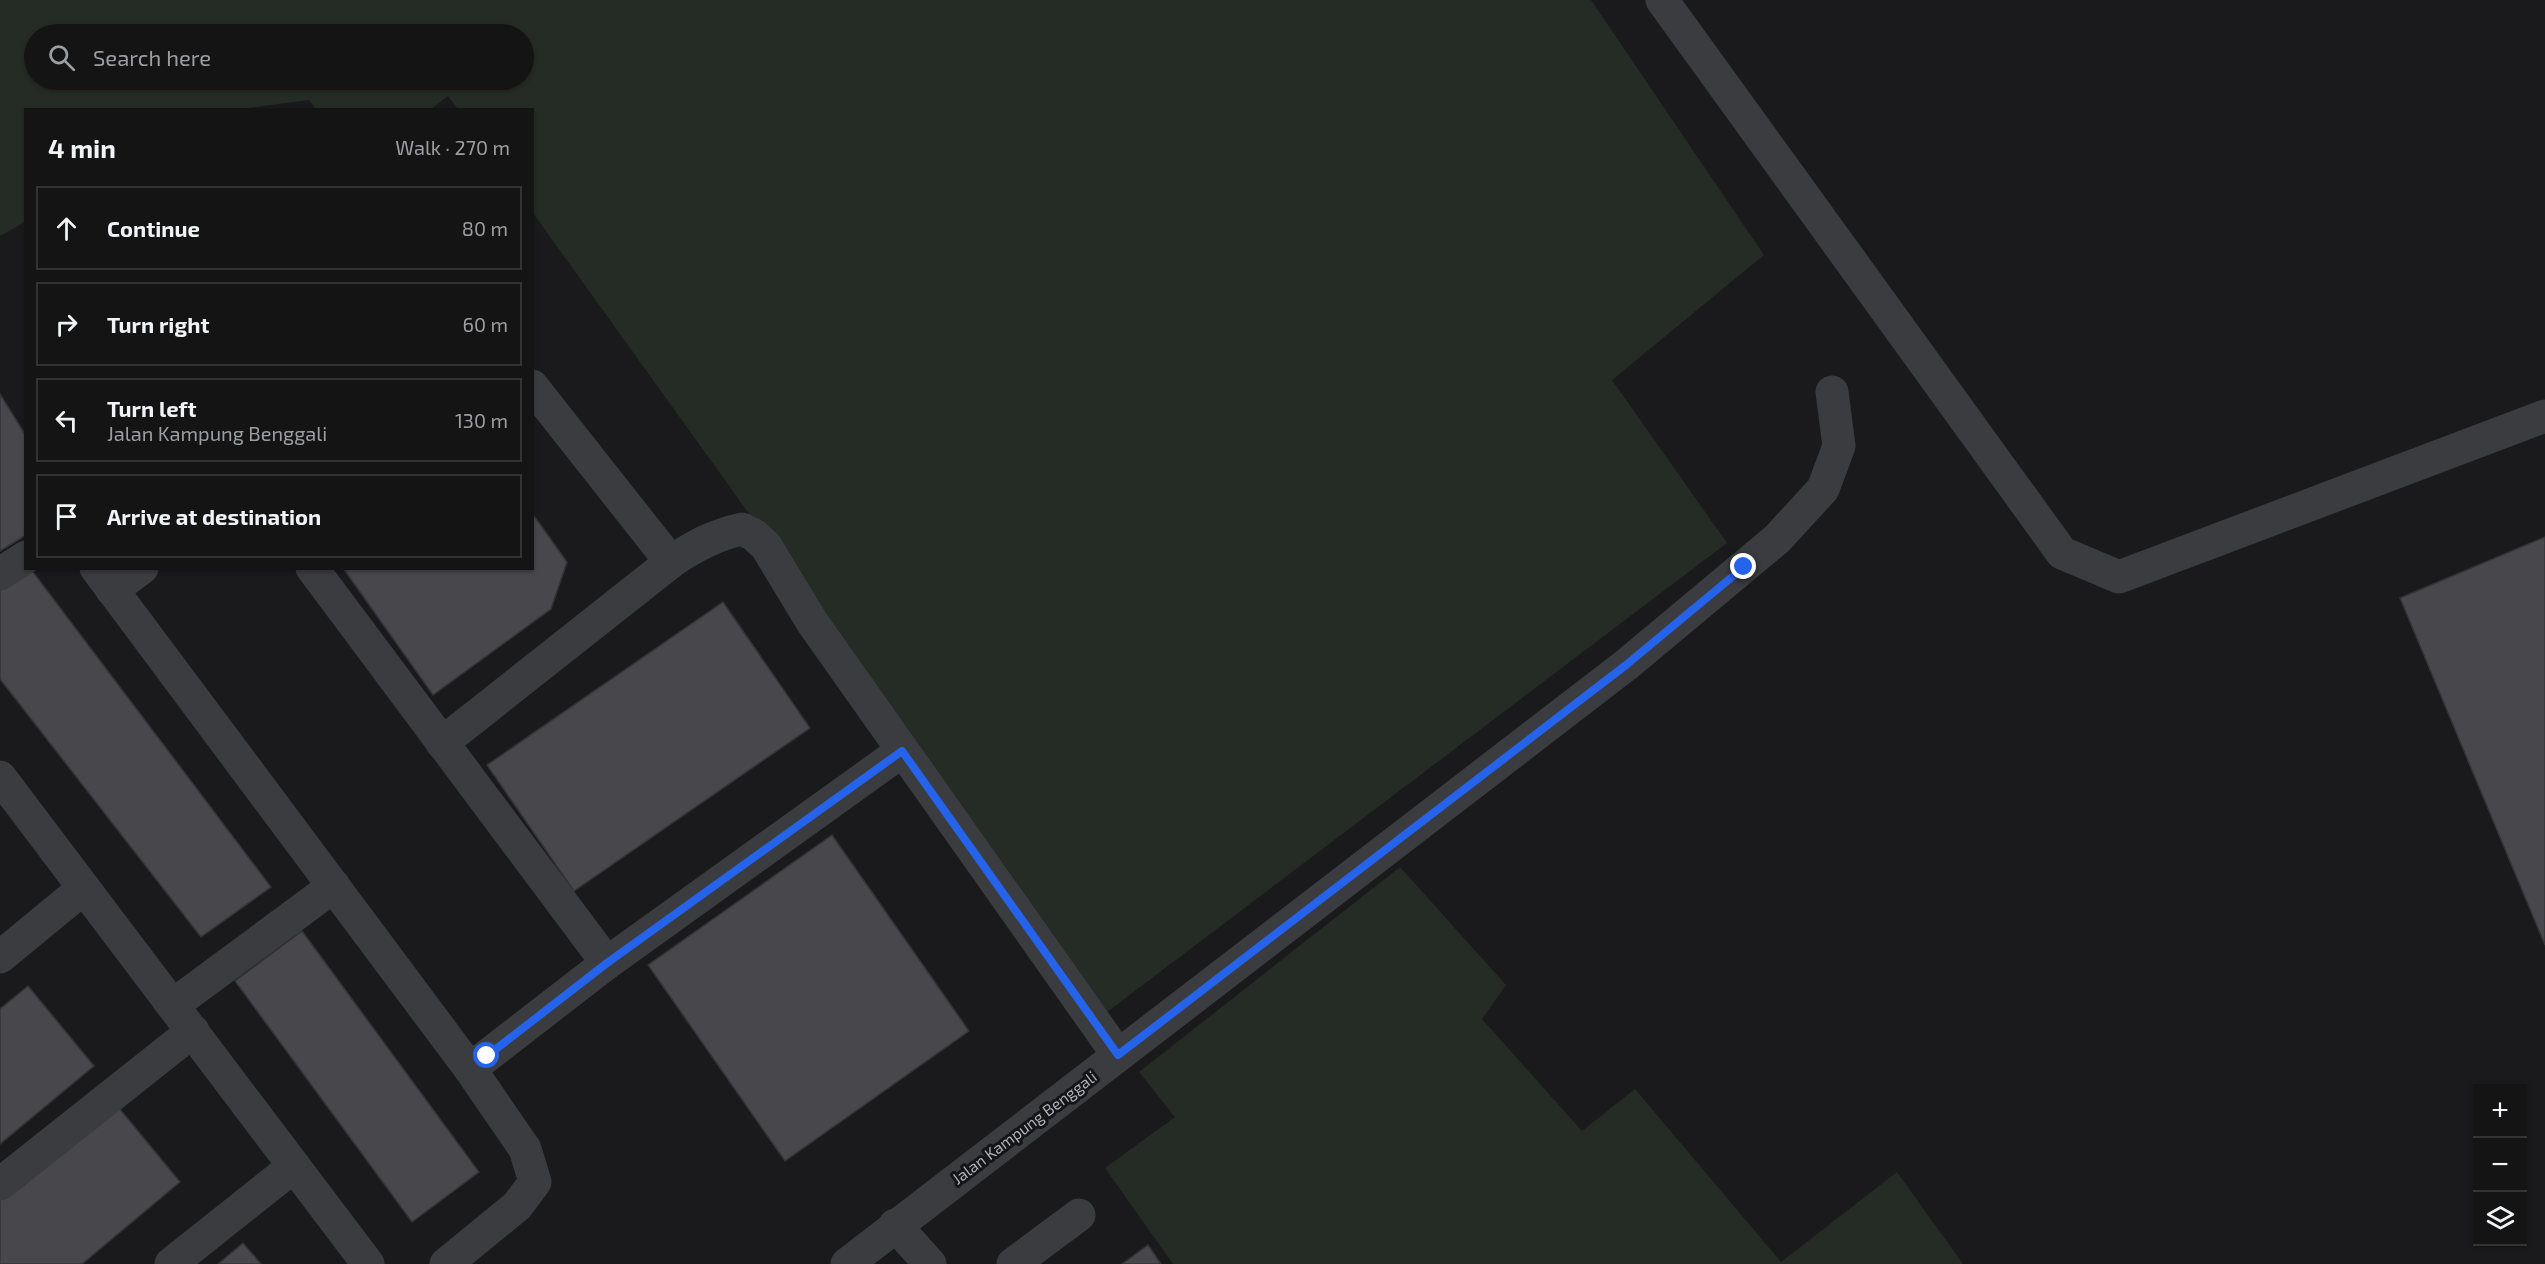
<!DOCTYPE html>
<meta charset="utf-8">
<style>
body{margin:0;font-family:"Exo 2",sans-serif;background:#212122;color:#f1f3f6}
.controls{position:absolute;right:18px;bottom:18px;display:grid;overflow:hidden;border-radius:0px;box-shadow:0 2px 4px #0004}
.controls button{width:54px;height:54px;display:grid;place-items:center;padding:0;border:0;border-bottom:2px solid #333334;background:#141415;color:#f1f3f6;font:30px sans-serif}
.stop{position:absolute;width:18px;height:18px;margin:-14px;border:4px solid #2563eb;border-radius:50%;background:#fff}
.stop.end{background:#2563eb;border-color:#fff;box-shadow:0 2px 6px #0008}
.list{margin:0;padding:0;list-style:none}
h2{display:flex;justify-content:space-between;align-items:center;height:78px;margin:0;padding:0 24px;font-size:26px}
h2 small{font-size:20px;font-weight:400;color:#9d9ea0}
.list li{display:grid;grid-template-columns:39px 1fr auto;gap:18px;align-items:center;box-sizing:border-box;height:84px;margin:0 12px 12px;padding:0 12px;border:2px solid #333334;border-radius:0px}
.list b{display:block;font-size:22px;white-space:nowrap}
.list p{margin:0;font-size:20px;white-space:nowrap;color:#9d9ea0}
.list em{font-size:20px;font-style:normal;color:#9d9ea0}
.icon{flex:none;width:33px;height:33px;fill:none;stroke:currentColor;stroke-width:2;stroke-linecap:round;stroke-linejoin:round}
.map{position:relative;flex:none;width:2545px;height:1264px;overflow:hidden}
.search{position:absolute;background:#141415;box-shadow:0 2px 4px #0004;left:24px;top:24px;width:510px;height:66px;display:flex;align-items:center;gap:15px;box-sizing:border-box;padding:0 21px;border-radius:33px;color:#9d9ea0;font-size:22px}
.panel{position:absolute;background:#141415;box-shadow:0 2px 4px #0004;left:24px;top:108px;width:510px;height:462px;border-radius:0px}
.map>svg:first-child{display:block}
.green{fill:#242c25;fill-rule:evenodd}
.building{fill:#47474c;stroke:#343438;stroke-width:1.5}
.lines{fill:none;stroke-linecap:round;stroke-linejoin:round}
.minor{stroke:#3b3c40;stroke-width:33}
.route{stroke:#2563eb;stroke-width:8}
.labels{text-anchor:middle;dominant-baseline:central;stroke-width:6;stroke-linejoin:round;paint-order:stroke}
.street-label{font-size:16px;fill:#aeb1ba;stroke:#151517}
</style>
<div class="map">
<svg width="2545" height="1264" viewBox="0 0 2545 1264">
<rect width="100%" height="100%" fill="#1a1a1c"/>
<g class="green">
<path d="M0,0H1591L1764,255L1612,380L1727,543L1107,1012L533,213L532,110L458,109L448,96L430,110L316,109L309,100L233,110H26L25,222L0,236ZM34,34H524V80H34Z"/>
<path d="M1400,867L1506,985L1482,1019L1582,1131L1635,1089L1781,1262L1897,1172L1963,1264H1173L1105,1168L1175,1117L1139,1072Z"/>
</g>
<g class="building">
<path d="M0,394L26,436V535L0,551Z"/>
<path d="M532,513L567,562L551,609L433,695L343,568H532Z"/>
<path d="M2545,537V945L2400,598Z"/>
<path d="M30,568L271,887L201,937L0,679V587Z"/>
<path d="M723,602L810,728L574,891L487,765Z"/>
<path d="M832,835L969,1031L785,1161L648,965Z"/>
<path d="M302,931L479,1172L412,1222L235,981Z"/>
<path d="M28,986L94,1066L0,1144V1009Z"/>
<path d="M114,1102L180,1182L82,1264H0V1197Z"/>
<path d="M243,1243L261,1264H218Z"/>
<path d="M1148,1245L1161,1264H1122Z"/>
</g>
<g class="lines">
<g class="minor">
<path d="M1662,0L2062,553L2119,577L2545,416"/>
<path d="M532,386L671,562"/>
<path d="M96,568L470,1069L525,1149L535,1182L517,1206L446,1264"/>
<path d="M312,568L607,963"/>
<path d="M0,574L26,557"/>
<path d="M112,590L142,568"/>
<path d="M442,743L671,562C694,546 715,535 742,529L754,535L766,546L812,622L1118,1055"/>
<path d="M0,777L368,1264"/>
<path d="M0,957L84,888"/>
<path d="M173,1005L334,886"/>
<path d="M470,1069L607,963L902,751"/>
<path d="M0,1184L193,1031"/>
<path d="M895,1225L930,1264"/>
<path d="M171,1264L294,1166"/>
<path d="M847,1264L1626,665L1777,539L1823,489L1839,446L1832,392"/>
<path d="M1013,1264L1079,1215"/>
</g>
</g>
<g class="lines">
<path class="route" d="M487,1056L607,963L902,751L1118,1055L1626,665L1744,567"/>
</g>
<g class="labels">
<g class="street-label">
<text transform="translate(1024 1127) rotate(-37)">Jalan Kampung Benggali</text>
</g>
</g>
</svg>
<div class="controls">
<button>+</button>
<button>−</button>
<button><svg class="icon" aria-label="layers" viewBox="0 0 24 24"><path d="M12 4l9 5-9 5-9-5zM3 14l9 5 9-5"/></svg></button>
</div>
<div class="stop" style="left:487px;top:1056px"></div>
<div class="stop end" style="left:1744px;top:567px"></div>
<div class="search"><svg class="icon" aria-label="search" viewBox="0 0 24 24"><circle cx="10" cy="10" r="6"/><path d="M15 15l6 6"/></svg>Search here</div>
<section class="panel">
<h2>4 min<small>Walk · 270 m</small></h2>
<ul class="list">
<li><svg class="icon" aria-label="ahead" viewBox="0 0 24 24"><path d="M12 20V5M6 11l6-6 6 6"/></svg><div><b>Continue</b></div><em>80 m</em></li>
<li><svg class="icon" aria-label="right" viewBox="0 0 24 24"><path d="M7 20v-9h11M14 6l5 5-5 5"/></svg><div><b>Turn right</b></div><em>60 m</em></li>
<li><svg class="icon" aria-label="left" viewBox="0 0 24 24"><path d="M17 20v-9H6M10 6l-5 5 5 5"/></svg><div><b>Turn left</b><p>Jalan Kampung Benggali</p></div><em>130 m</em></li>
<li><svg class="icon" aria-label="arrive" viewBox="0 0 24 24"><path d="M6 21V4h12l-3 4 3 4H6"/></svg><div><b>Arrive at destination</b></div></li>
</ul>
</section>
</div>
